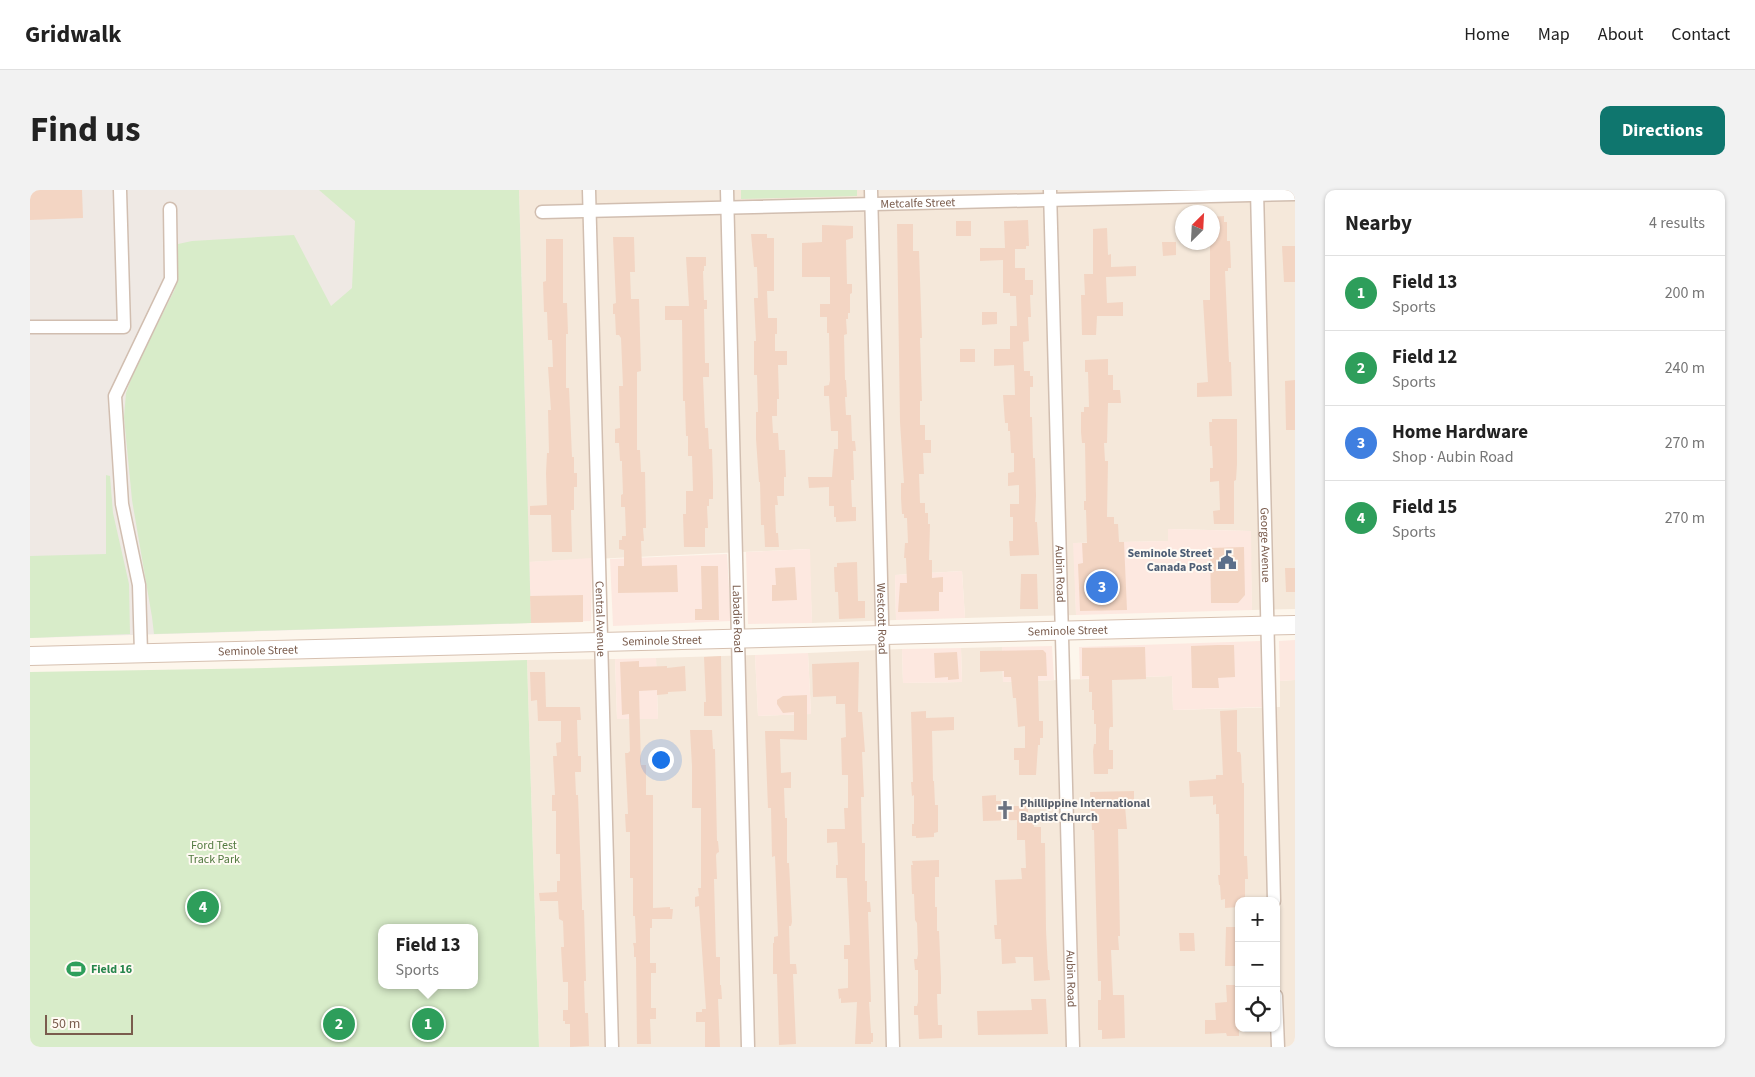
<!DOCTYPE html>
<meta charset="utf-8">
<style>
body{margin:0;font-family:"Source Sans 3",sans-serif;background:#f2f2f2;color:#222}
.controls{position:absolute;right:15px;bottom:15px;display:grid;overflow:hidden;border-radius:10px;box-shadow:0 1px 4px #0004}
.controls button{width:45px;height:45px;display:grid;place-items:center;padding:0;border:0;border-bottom:1px solid #e0e0e0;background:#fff;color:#222;font:25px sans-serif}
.compass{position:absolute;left:1145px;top:15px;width:45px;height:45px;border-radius:50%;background:#fff;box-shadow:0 1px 4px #0004;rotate:24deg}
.scale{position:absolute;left:15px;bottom:12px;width:88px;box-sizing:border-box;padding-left:5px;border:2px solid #7a5c4d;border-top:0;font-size:14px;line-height:18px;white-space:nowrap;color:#7a5c4d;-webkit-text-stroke:4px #fffaf3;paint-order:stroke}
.you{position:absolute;left:630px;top:569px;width:18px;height:18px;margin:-12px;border:4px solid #fff;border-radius:50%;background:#1a73e8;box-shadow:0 0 0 8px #1a73e833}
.badge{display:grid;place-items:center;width:32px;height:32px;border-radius:50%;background:#0f766e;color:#fff;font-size:16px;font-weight:700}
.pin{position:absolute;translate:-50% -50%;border:2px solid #fff;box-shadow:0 1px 5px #0006}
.popup{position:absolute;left:348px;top:734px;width:100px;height:65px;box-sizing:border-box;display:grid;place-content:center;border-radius:10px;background:#fff;filter:drop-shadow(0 1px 4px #0005);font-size:16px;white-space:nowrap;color:#767676}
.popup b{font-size:19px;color:#222}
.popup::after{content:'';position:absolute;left:50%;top:100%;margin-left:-10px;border:10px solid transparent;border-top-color:#fff}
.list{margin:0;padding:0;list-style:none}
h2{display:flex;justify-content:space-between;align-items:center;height:65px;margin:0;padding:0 20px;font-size:21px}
h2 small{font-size:16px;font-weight:400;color:#767676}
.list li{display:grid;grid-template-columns:32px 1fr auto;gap:15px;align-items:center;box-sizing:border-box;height:75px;padding:0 20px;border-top:1px solid #e0e0e0}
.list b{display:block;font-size:19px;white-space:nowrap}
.list p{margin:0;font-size:16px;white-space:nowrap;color:#767676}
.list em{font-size:16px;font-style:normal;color:#767676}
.icon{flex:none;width:28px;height:28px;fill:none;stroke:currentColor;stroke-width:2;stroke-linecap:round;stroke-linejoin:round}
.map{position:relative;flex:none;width:1265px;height:857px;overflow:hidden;border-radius:10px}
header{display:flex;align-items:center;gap:30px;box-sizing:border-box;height:70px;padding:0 25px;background:#fff;border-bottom:1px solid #e0e0e0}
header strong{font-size:24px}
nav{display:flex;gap:28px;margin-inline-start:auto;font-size:18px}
.intro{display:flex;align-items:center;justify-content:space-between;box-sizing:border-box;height:120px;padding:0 30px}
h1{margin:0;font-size:35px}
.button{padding:12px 22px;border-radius:10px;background:#0f766e;color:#fff;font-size:18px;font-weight:700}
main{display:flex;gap:30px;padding:0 30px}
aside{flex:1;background:#fff;border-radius:10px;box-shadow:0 1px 4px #0004}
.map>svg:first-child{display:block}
.residential{fill:#f5e8da;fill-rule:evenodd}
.commercial{fill:#fde8e0}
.industrial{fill:#efe9e4}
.green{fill:#d8ecc9;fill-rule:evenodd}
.building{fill:#f3d5c3}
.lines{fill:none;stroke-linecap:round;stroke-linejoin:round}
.street-casing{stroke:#d1beb0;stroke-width:15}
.secondary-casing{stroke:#d6c0b0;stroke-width:20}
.street{stroke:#fff;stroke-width:12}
.secondary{stroke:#fff;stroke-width:18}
.labels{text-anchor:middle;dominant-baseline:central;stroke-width:4;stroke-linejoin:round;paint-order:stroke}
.street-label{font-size:12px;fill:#7a5c4d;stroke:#fffaf3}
.service-label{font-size:12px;font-weight:bold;fill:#4e5e75;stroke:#fffaf3;text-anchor:end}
.worship-label{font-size:12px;font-weight:bold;fill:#5b616d;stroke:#fffaf3;text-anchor:start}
.park-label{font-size:12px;fill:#537a41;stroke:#fffaf3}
.leisure-label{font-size:12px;font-weight:bold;fill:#27864d;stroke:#fffaf3;text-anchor:start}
</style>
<header>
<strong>Gridwalk</strong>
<nav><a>Home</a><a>Map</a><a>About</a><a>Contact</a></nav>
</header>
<div class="intro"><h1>Find us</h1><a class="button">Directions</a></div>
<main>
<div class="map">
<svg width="1265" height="857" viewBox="0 0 1265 857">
<rect width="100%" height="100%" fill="#fdf6ec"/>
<g class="residential">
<path d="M489,0H1265V419L1222,420L1220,341L1138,339L1139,351L1044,353L1046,425L935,428L932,381L865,385L866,430L782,433L779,359L499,372ZM1152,22H1182V52H1152Z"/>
<path d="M972,457L973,492L1142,486L1143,520L1250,517V491L1265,490V857H509L497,470L585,469L587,529L628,528L626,468L725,465L728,526L781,524L778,463L872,459L873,493L932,492L931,458ZM1209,711H1246V838H1209Z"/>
</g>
<g class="commercial">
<path d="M1138,339L1221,341L1222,420L1046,425L1043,353L1138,351Z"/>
<path d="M780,359L782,433L718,434L716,362Z"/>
<path d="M697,364L701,431L583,436L580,369Z"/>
<path d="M562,368L561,431L501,433L499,372Z"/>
<path d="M932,381L935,428L866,430L865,385Z"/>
<path d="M1265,450V490L1250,491L1249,451Z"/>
<path d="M1230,451L1232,517L1143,520L1142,486L1050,489L1049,457Z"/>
<path d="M1022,456L1024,490L973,492L972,457Z"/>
<path d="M931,458L932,492L873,493L872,459Z"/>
<path d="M778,463L781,524L728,526L725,465Z"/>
<path d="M626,468L628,529H587L585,469Z"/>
</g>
<path class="industrial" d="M0,0H489L501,433L0,448Z"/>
<g class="green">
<path d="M289,0H489L501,433L124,444L122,427L102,310L94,227L96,203L104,181L145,99L148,54L162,51L264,45L301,116L322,98L325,31Z"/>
<path d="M711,0H827V6L711,9Z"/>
<path d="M76,285L80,286L83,323L99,394L100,444L0,448V366L76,364Z"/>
<path d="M497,470L509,857H0V482L236,478ZM352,738H444V795H352Z"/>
</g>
<g class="building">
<path d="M0,0H52L53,28L0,30Z"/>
<path d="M1194,26V32H1197V51H1200L1201,78H1198V81H1195L1199,172H1201L1202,206L1167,207V193L1178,192L1173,110H1180V52H1182V27Z"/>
<path d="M998,30L999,56H996V59H985V78H995V90H1003V105H1000L1001,127H998L999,151L993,152L994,181H1000V186H1003V197H1000V227H1002L1003,268H1005L1006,306L1005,332H1007L1009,365L980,366L979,351H983V327H980V314H989V295L978,296V283L984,282V263H981L980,241H978V233H975L973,205H985L984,175L964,176V159H980V136H987L986,106H980V103H973V70L950,71V58H975L974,31Z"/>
<rect x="926" y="31" width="15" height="15"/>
<path d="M867,34H883V61H889L892,148H890L892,211H890V235H895V250H901V263H893L894,284H889L890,313H895V323H898V334H900L899,370H902V388L913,387V402H909V421L868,422L870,393H877L876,368H874L875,353H878L877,328H874V324H872L871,308V293H874L870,232Z"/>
<path d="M792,35L823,36V48L816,50L817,94H822V103L820,104V123H818V129H816L817,144L814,145L815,190H816L817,207H815L816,225H821L822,251H825L826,261H823L824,290H821L822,317H826V331L806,332V327H804V316H799V297L779,298L778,287H802L804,259H808V241H801L799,206H794V196L799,195L800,190L799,143H797V127H790V114H800V87H772V53L792,52Z"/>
<path d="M1077,38L1078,65L1081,64V77L1106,76V86L1076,87L1077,113L1093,112V126H1067L1066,145H1052L1051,105H1055L1054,84H1063V39Z"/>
<path d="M721,44H737V48H744V101H737L738,128H747V144H745V161H757V175H748L749,209H747V226H742L743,243H748L749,260H755L756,287H754V306H747L748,315H745L746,343H748L749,357H735L734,335H731L730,292H729L726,249V222H728L727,185H724V151H726L724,110V108H728L727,77H724Z"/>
<path d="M583,47H604L605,82H600L601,109H609L611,181L607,182V260H610L611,282H615L616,338H613L614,351H611L612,376L647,375L648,402L588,403V376H594V360L589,359V350H592V346H596L595,317H591V305L593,304L592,276V271H590L589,253H585V239L590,238L589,196H593L591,148L589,145H586L585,124H583V114L586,113Z"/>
<path d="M516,49H533V113H537L538,144H536V198H539L542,267H544V283H547V297H544V320H541L542,362H522L521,325H500V316L517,315L516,283L517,263H519L518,220H521L518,177H523L522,150H518L517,122H514L513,92L516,91Z"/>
<path d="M1132,52H1146V65L1133,66Z"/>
<path d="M1252,56H1265V92H1254Z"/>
<path d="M656,67H676V76H674V81H673L674,110H677V119H674L675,173H679V187H673L675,238H678L679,259H682L683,293V309H679V316H677L678,338H675V357H654L653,324H656V301H663L662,266H658V246H656L655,211H653L652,130H635V116H659Z"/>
<path d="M952,122H967V134L952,135Z"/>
<rect x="930" y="159" width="15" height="13"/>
<path d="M1078,169V185H1083V200H1090L1091,213H1078L1077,253H1074L1075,271H1078L1077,327H1084V334H1088L1089,352H1094L1097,420L1050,421L1048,374L1053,373L1052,353H1057L1056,320H1054V311H1056L1055,253H1052L1051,242V222H1054V217H1059L1058,182H1055V170Z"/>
<path d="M1265,190V240H1256L1255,191Z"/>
<path d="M1182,229H1207V274L1206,290L1204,291V334H1184L1183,321L1190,320L1189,291L1180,292V278H1183L1182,256H1180L1179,232H1182Z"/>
<path d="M1214,357L1215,405L1208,413H1181L1180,358Z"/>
<path d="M827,372L828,411H835V428L809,429L808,402H805L804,377H807V373Z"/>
<path d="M671,376H688L689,430H665V419H672Z"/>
<path d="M765,377L767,410L742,411V395H746L745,378Z"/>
<path d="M1255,378H1265V402H1256Z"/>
<path d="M991,384H1007L1008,419H990Z"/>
<path d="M553,405V432L501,433L500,406Z"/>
<path d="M1188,455H1204L1205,487L1188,488L1189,498H1162L1161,456Z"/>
<path d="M1115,457L1116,489L1082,490L1083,537H1080L1079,540V560H1083V579H1078V584H1064L1063,561L1064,554H1066V534H1064V520H1062V502H1059V486H1052V458Z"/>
<path d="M1013,460L1016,463L1017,486H1008L1009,531H1013V548H1010V555H1008L1006,585H989V570H984V558H995V536L988,537L986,508H983L981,487H974V481L950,482V461Z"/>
<path d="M927,462L929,489L918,490V487L905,488L904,463Z"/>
<path d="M691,466L692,526H674V512H676L674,467Z"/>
<path d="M609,471V477L637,476V478L655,476L656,501L638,502V504L627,505V500L609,501L611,575H616V605H623V718L640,717V719H643L642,729H622V738H620V773H626V783H621V818H626V829H620L621,854H607L606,767H604V758L603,753H606L605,726H603V688H600V642H596L595,624H598V623L595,563H598L600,561L599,524L592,525L590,472Z"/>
<path d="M829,472L828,522H832L835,562H832L834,607H831L832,653H835V691H837V712H840L841,722H838L841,812H839L841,843H843V852H841V854H825L827,812L811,813V808L809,809L808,799L818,798V769H814V755H820L817,688H806V675H808L807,652L797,653V639H815L814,618H818V585H812L811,548L816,547L815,514H806V506L783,507L782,474Z"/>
<path d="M500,482H515L516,517H550L551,530H547L548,566H551V582H545L546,605H548L552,713V720H554L556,791H554L555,823H558L559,856L540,857V834H535V831H533V820H538V792H533L531,757H534L533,731L529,729L528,711H510L509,703L527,702V691H530V664H526V621H522V605H525L523,566H527L526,553L531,552V531H508L507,510L501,511Z"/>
<path d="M777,505V550L750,549L751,583L761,582V598H754L755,628H757V673H759L762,732L761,736H759L760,774H766L767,784H763L766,854L749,855L747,784H743V753H744V747L748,746L745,666L742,667L741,618H738L735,541H764V522L753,523L747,514V510L753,506Z"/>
<path d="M1207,520V562H1210L1211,565L1212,593H1214V666H1217L1218,689H1215V709H1209V717L1195,718V709L1191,710L1190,695H1189L1188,685H1190L1189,624H1186V614L1183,615V606L1160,607L1159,591L1186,589V585H1193L1190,521Z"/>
<path d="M896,521V528L924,527V540L902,541L903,591H904L905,615H908V642L904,643V647L886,648V646H882V634H884V605L882,606L881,592H883L881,522Z"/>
<path d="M660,540H682L683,559H685L687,651H688L689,662L687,663L686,665L687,689H684L686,767H690V795H691L692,809H688L690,857H675V832H666V822H672V819H676L669,716L665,717V707L669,706L668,698H671V618H662V576Z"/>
<path d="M1104,601V610L1101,611V616H1095L1097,639H1088L1090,746H1088L1089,760H1081L1083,805H1094L1095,848L1072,849V840H1068V810H1071V791H1068L1064,640H1062L1060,602Z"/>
<path d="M966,605V611H973V616H998V624H1003L1004,637H1011V653H1015L1016,740L1018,780H1019L1020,790L1004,791L1003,767H985L986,773L972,774L971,749H965L964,735H967L965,690L992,689L991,678H996L995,650H987V630L953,631L952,606Z"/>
<path d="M909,670V687H905V717H907V741H909L911,788V804H907L908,835H912V848L889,849L888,825H884V816H887L888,812V780H885L884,769H887L888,764L887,733L885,730L884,704H882L881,675H883L882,671Z"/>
<path d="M1196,737H1209V776H1195Z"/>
<path d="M1149,743H1164L1165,761H1150Z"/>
<path d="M1196,795H1209V846H1197L1196,843L1175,844V830H1186L1185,813L1197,812Z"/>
<path d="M1001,809H1016L1018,844L948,845L947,821L1002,820Z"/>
</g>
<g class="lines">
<g class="street-casing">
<g id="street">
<path id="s1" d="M559,0L582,857"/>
<path id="s2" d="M697,0L718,857"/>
<path id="s3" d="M841,0L863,857"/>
<path id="s4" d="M1020,0L1043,857"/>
<path id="s5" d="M1227,0L1244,711"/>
<path id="s6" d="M512,22L1265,4"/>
<path d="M0,137H94L90,0"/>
<path d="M111,463L109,395L92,314L85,206L141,89L140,19"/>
<path d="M1246,806L1248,857"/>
</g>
</g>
<g class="secondary-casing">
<g id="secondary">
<path id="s7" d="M0,466L1265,435"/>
</g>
</g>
<use href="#street" class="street"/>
<use href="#secondary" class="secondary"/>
</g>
<defs>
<g id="civic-bare" transform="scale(1.5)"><path d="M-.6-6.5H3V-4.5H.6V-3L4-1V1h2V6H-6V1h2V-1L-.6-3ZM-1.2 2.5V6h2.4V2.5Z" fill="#5c6f8a" stroke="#fffaf3" stroke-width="2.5" paint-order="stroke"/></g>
<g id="church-bare" transform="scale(1.5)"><path d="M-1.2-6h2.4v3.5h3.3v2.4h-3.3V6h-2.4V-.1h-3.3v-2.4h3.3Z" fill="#6b7280" stroke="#fffaf3" stroke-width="2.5" paint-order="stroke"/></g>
<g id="stadium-bare" transform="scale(1.5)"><path d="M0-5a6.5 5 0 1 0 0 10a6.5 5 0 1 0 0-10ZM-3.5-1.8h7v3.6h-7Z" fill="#2e9e5b" stroke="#fffaf3" stroke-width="2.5" paint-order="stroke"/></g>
</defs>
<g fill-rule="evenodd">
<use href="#civic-bare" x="1197" y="370"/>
<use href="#church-bare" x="975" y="620"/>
<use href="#stadium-bare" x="46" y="779"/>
</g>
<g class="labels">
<g class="street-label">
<text stroke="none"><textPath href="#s6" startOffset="376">Metcalfe Street</textPath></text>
<text stroke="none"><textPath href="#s5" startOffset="355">George Avenue</textPath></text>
<text stroke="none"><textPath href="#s4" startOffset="384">Aubin Road</textPath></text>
<text stroke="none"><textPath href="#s1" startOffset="429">Central Avenue</textPath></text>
<text stroke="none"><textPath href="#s2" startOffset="429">Labadie Road</textPath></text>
<text stroke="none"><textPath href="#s3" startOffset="429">Westcott Road</textPath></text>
<text stroke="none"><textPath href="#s7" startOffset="1038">Seminole Street</textPath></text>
<text stroke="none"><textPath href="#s7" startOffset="632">Seminole Street</textPath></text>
<text stroke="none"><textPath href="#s7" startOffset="228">Seminole Street</textPath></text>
<text stroke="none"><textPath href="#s4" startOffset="789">Aubin Road</textPath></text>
</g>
<g class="service-label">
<text x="1182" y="363">Seminole Street<tspan x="1182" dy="14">Canada Post</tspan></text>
</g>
<g class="worship-label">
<text x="990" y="613">Phillippine International<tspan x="990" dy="14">Baptist Church</tspan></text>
</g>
<g class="park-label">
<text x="184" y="655">Ford Test<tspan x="184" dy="14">Track Park</tspan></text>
</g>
<g class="leisure-label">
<text x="61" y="779">Field 16</text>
</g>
</g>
</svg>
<div class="controls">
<button>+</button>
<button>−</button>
<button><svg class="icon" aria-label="locate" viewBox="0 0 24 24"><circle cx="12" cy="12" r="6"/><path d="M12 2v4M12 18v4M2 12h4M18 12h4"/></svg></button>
</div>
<svg class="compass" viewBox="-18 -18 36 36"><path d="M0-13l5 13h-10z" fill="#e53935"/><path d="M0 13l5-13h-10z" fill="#767676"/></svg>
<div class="scale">50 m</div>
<div class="you"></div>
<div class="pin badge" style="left:398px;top:834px;background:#2e9e5b">1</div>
<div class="popup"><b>Field 13</b>Sports</div>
<div class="pin badge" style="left:309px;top:834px;background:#2e9e5b">2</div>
<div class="pin badge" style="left:1072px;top:397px;background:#3f7fe0">3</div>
<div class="pin badge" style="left:173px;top:717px;background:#2e9e5b">4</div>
</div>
<aside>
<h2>Nearby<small>4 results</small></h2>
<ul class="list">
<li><span class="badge" style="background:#2e9e5b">1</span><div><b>Field 13</b><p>Sports</p></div><em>200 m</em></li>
<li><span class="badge" style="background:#2e9e5b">2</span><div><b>Field 12</b><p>Sports</p></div><em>240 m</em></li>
<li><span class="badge" style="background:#3f7fe0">3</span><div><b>Home Hardware</b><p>Shop · Aubin Road</p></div><em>270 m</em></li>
<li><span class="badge" style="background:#2e9e5b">4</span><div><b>Field 15</b><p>Sports</p></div><em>270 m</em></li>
</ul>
</aside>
</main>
